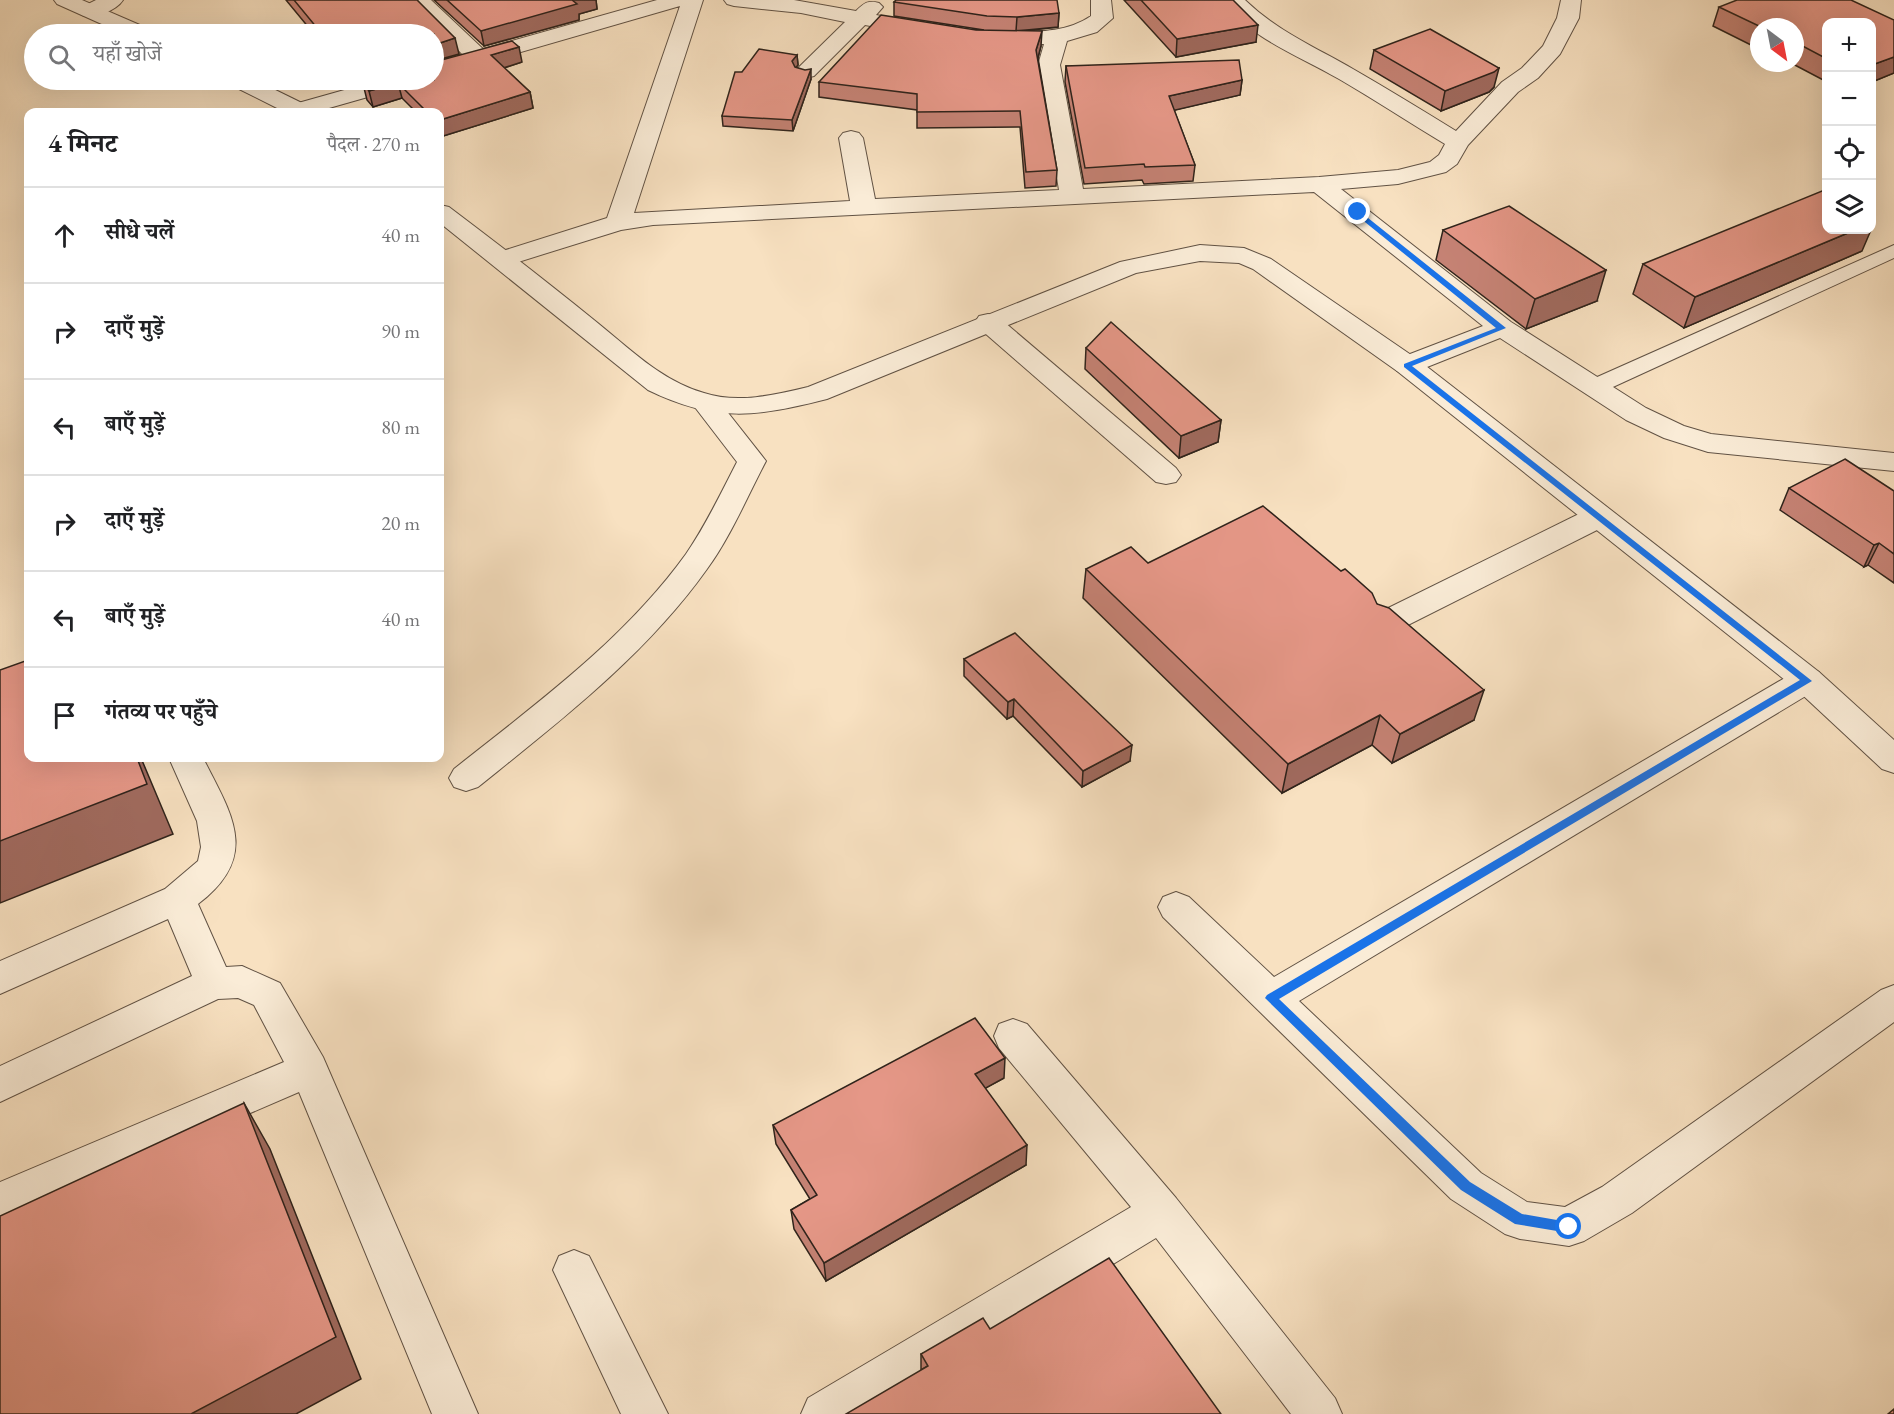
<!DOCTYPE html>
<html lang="hi">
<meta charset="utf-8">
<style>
body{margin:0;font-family:"EB Garamond","Noto Serif Devanagari",serif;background:#f2f2f2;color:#202124}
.controls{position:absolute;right:18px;top:18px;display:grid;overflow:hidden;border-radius:12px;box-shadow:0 6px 24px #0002}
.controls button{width:54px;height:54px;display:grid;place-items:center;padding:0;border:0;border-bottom:2px solid #e0e0e0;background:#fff;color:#202124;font:30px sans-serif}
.compass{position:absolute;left:1750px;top:18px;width:54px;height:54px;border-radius:50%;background:#fff;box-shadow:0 6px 24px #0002;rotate:148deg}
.stop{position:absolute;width:18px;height:18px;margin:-14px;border:4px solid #1a73e8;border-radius:50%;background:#fff}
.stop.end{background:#1a73e8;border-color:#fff;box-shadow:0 2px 6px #0008}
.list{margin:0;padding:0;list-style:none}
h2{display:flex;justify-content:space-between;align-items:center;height:78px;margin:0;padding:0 24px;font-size:26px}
h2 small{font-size:20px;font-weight:400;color:#757577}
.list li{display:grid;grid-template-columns:39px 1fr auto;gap:18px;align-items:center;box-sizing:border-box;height:96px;padding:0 24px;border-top:2px solid #e0e0e0}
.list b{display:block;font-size:22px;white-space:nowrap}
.list em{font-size:20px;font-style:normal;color:#757577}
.icon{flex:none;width:33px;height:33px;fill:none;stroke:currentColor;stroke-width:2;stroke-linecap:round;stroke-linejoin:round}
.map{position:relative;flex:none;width:1894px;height:1414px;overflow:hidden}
.search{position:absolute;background:#fff;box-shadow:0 6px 24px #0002;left:24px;top:24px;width:420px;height:66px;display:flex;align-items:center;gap:15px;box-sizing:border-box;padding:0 21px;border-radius:33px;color:#757577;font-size:22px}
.panel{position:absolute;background:#fff;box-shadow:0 6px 24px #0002;left:24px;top:108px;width:420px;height:654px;border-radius:12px}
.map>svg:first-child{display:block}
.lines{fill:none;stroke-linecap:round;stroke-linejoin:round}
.service-casing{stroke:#615244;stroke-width:2}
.minor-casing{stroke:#615244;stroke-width:2}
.tertiary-casing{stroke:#615244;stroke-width:2}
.service{fill:#faecd7;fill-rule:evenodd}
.minor{fill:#faecd7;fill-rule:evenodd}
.tertiary{fill:#faecd7;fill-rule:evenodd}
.wall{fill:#c58274;stroke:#2f231b;stroke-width:1.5}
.shaded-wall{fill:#a06a5e;stroke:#2f231b;stroke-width:1.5}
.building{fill:#e59787;stroke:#2f231b;stroke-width:1.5}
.route{fill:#1a73e8}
</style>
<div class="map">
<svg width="1894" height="1414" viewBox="0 0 1894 1414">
<rect width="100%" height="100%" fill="#f8e1c1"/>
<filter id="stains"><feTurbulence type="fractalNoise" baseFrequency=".00333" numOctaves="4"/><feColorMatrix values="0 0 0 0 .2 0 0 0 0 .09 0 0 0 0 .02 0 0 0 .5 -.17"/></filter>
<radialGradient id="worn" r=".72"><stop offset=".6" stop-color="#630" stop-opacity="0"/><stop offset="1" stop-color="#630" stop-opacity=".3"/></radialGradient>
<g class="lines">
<g class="service-casing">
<path id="service" d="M1894,245V258L1602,392L1594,393L1586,392L1583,387L1586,382Z"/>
</g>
<g class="minor-casing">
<g id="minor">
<path d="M96,0H123C116,11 94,19 82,15L78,11L82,7Z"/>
<path d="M409,0H431L483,49L657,0H703L634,213L850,201L839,138L843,133L851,131L859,133L863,138L875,199L1059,190L1038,65L1044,44L997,45L989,44L986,39L989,34L997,33C1029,31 1063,35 1091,16V0H1111L1113,18L1097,32L1067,41L1060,65L1083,189L1319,177L1398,170L1430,162L1439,155L1445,144C1410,123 1375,100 1339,79C1300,56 1250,39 1223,0H1245C1277,31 1315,47 1353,69C1388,89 1422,110 1456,131L1502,82L1522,68L1543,46L1557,18L1561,0H1581L1579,18L1560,54L1538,78L1518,92L1468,145L1457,164L1446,172L1398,184L1341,189L1511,322L1646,408L1684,426L1711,434L1894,453V471L1708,452L1664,438L1626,420L1500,338L1417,371L1407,373L1397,371L1393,365L1397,359L1483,326L1314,192L653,225L621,230L502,267L493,264L489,259L493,254L607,218L680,6L434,77V63L463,55Z"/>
<path d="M724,0H794L856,11C864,3 868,0 879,3L883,7L876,15L927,24L930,29L927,34L919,35L865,25L814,76L806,78L798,76L795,71L845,22L801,13L734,6L727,4Z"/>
<path d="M380,80H413L410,85L315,112H289L288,110L291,105Z"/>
<path d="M988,314L997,316L1176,468L1181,475L1176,482L1166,484L1156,482L979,328L975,322L979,316Z"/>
<path d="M708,397L718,400L766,461C747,497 731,536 707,569C645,656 560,721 478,787L466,791L454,787L449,778L454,769C536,704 624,640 686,554C706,525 721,493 737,462L694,406L698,400Z"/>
<path d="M1598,507L1609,510L1613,517L1609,524L1394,632L1383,635L1372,632L1367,624L1372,616L1587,510Z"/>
<path d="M1807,668L1819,672L1823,680L1819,688L1299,1001L1481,1173L1527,1202L1565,1207L1602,1187L1881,990L1894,985V1022L1632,1213L1584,1241L1569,1246L1520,1239L1505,1234L1451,1199L1163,917L1158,907L1163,897L1176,892L1189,897L1274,977L1795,672Z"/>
<path d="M169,758H203C232,815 261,856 198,904L226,967L242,966L280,983L323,1057L478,1414H432L299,1092L0,1221V1182L284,1062L254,1005L238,998L218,999L0,1102V1066L192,976L168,919L0,994V961L165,889L198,861L201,847L197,821Z"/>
<path d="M1013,1019L1027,1024L1176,1198L1335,1398L1342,1414H1291L1156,1238L866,1414H801L808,1398L1131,1207L999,1048L994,1036L999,1024Z"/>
<path d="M574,1250L589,1256L668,1414H621L553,1270L559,1256Z"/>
</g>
</g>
<g class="tertiary-casing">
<g id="tertiary">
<path d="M54,0H82L149,29L152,34H124L57,4Z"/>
<path d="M228,80H255L310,107L313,112H285L231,85Z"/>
<path d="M440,205L449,207C498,244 546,281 594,320C628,347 661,381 704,393C737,404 775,395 808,387L1120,262L1200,245L1244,248L1271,259L1417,359L1819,672L1894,740V773L1882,769L1795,688L1397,371L1253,269L1239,263L1200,261L1136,273L827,399C756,417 716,423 648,390L440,223Z"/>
</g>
</g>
<use href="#service" class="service"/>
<use href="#minor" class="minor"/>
<use href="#tertiary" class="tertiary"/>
</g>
<g class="wall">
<path d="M286,0H417L459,54L434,61V34H314Z"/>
<path d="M434,0H596L597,9L579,14V20L484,46Z"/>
<path d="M1124,0H1233L1256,42L1176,57Z"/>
<path d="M894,2L1059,13L1058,27L1024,31L1041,46L1038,58L1057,170L1056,186L1025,188L1020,127L917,128V110L819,97V82L976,30H984L894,16Z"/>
<path d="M1719,7L1894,20V73L1872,82L1827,22V82L1791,63H1795V27H1759V49L1713,26Z"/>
<path d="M1374,50L1494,87L1489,92L1441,111L1370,69Z"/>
<path d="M797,55L798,65L796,67L811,79L793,131L723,126L722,116L742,72Z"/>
<path d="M522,62L504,68L530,92L533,108L440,137V112H416L402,98L373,107L367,100L363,84Z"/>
<path d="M1066,66L1242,80L1240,95L1174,110L1195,165L1193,181L1144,184L1142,180L1084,184L1065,82Z"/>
<path d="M1443,230L1597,301L1526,329L1436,260Z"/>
<path d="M1862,251L1684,328L1633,294L1643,264Z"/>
<path d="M1086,348L1221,420L1218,442L1179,458L1085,369Z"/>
<path d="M1789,488L1894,491V583L1868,565L1864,567L1780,510Z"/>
<path d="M1148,563L1377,604L1474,720L1392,763L1372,745L1282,793L1083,598L1086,569Z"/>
<path d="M964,659L1130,761L1082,787L1013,716L1007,719L964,676Z"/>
<path d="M1004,1078L985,1088L1026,1165L826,1281L794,1229L791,1210L810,1199L776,1144L773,1125Z"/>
<path d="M990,1329L921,1370V1354Z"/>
</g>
<g class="shaded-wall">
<path d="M572,0H596L597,9L579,14V20L484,46L481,31Z"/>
<path d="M1059,13L1058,27L1016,31L1017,17Z"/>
<path d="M1258,25L1256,42L1176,57L1177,39Z"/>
<path d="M1042,31L1041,46L1036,65V50Z"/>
<path d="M455,38L459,54L434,61V45Z"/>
<path d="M519,47L522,62L494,71L491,55Z"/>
<path d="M797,55L798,65L793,71L792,61Z"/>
<path d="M1894,57V73L1872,82V65Z"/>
<path d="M1499,68L1494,87L1489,92L1441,111L1445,91Z"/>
<path d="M811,69V79L793,131L792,120Z"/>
<path d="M353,80H374L355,85Z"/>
<path d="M1242,80L1240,95L1167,112L1169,96Z"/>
<path d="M398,83L402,98L373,107L369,91Z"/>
<path d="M530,92L533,108L440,137V120Z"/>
<path d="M1855,230H1871L1862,251L1684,328L1695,297Z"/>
<path d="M1606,270L1597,301L1526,329L1535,299Z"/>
<path d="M1221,420L1218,442L1179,458L1181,436Z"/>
<path d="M1879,543L1868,565L1864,567L1874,545Z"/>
<path d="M1484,690L1474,720L1392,763L1400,734Z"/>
<path d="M1014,699L1013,716L1007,719L1008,702Z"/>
<path d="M1380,715L1372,745L1282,793L1288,764Z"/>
<path d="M1132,745L1130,761L1082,787L1083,771Z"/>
<path d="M137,758H141L173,834L0,903V841Z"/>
<path d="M1005,1058L1004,1078L975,1094V1074Z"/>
<path d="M244,1103L270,1149L361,1379L296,1414H191Z"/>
<path d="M1027,1145L1026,1165L826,1281L824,1263Z"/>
</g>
<g class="building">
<path d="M294,0H417L455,38L434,45V34H322Z"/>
<path d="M447,0H572L577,4L481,31Z"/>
<path d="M896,0H1057L1059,13L1017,17L987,16L894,2Z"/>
<path d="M1141,0H1233L1258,25L1177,39Z"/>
<path d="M1737,0H1851L1894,20V57L1872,65V22H1827V59L1795,42V27H1761L1719,7Z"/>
<path d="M881,15L976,30L1042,31L1036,50L1057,170L1026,172L1020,111L917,112V94L819,82Z"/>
<path d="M1430,29L1499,68L1494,72L1445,91L1374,50Z"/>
<path d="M512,41L519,47L491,55L530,92L440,120V112H427L398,83L369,91L363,84L379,80H434V62Z"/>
<path d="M759,49L797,55L792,61L795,67L805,70L811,69L792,120L722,116L735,72H742Z"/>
<path d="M1239,60L1242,80L1169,96L1195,165L1145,167L1144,164L1085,168L1066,66Z"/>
<path d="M1822,191L1827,193V230H1855L1695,297L1643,264Z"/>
<path d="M1509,206L1606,270L1535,299L1443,230Z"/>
<path d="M1111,322L1221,420L1181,436L1086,348Z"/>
<path d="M1845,459L1894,491V554L1879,543L1874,545L1789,488Z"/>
<path d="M1263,506L1341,571L1345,569L1372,593L1377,604L1389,608L1484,690L1400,734L1380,715L1288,764L1086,569L1131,547L1148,563Z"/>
<path d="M1015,633L1132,745L1083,771L1014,699L1008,702L964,659Z"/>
<path d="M28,660V758H137L147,784L0,841V670Z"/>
<path d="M975,1018L1005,1058L975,1074L1027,1145L824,1263L791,1210L817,1195L773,1125Z"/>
<path d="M244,1103L336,1337L191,1414H0V1216Z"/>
<path d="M1109,1258L1221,1414H846L928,1366L921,1354L983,1318L990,1329Z"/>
<path d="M1894,1409V1414H1888Z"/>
</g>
<path class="route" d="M1358,210L1506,328L1412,366L1812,681L1279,999L1470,1182L1522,1214L1574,1223L1575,1227L1574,1231L1569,1233L1515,1224L1461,1190L1265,998L1267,995L1800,680L1404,367V364L1496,328L1355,214Z"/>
<rect width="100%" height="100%" filter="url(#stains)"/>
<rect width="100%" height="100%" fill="url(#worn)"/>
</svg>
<div class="controls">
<button>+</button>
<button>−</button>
<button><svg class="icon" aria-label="locate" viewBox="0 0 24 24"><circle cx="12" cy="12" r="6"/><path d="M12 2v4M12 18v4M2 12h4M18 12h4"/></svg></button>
<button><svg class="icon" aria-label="layers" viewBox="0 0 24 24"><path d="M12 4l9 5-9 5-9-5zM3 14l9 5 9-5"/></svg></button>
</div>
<svg class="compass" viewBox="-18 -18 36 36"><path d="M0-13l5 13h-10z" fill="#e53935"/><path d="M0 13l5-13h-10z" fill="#757577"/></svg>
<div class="stop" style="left:1569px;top:1227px"></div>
<div class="stop end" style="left:1358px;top:212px"></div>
<div class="search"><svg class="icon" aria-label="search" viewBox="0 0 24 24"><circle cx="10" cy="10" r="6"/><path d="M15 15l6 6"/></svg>यहाँ खोजें</div>
<section class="panel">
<h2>4 मिनट<small>पैदल · 270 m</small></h2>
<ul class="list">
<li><svg class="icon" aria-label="ahead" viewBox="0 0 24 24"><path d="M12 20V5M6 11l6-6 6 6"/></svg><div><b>सीधे चलें</b></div><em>40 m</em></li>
<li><svg class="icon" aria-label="right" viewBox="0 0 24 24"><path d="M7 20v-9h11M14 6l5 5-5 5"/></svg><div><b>दाएँ मुड़ें</b></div><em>90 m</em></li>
<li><svg class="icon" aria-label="left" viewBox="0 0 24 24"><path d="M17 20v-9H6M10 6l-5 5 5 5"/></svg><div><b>बाएँ मुड़ें</b></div><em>80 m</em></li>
<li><svg class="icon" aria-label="right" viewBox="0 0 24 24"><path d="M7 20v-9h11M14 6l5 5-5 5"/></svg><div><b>दाएँ मुड़ें</b></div><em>20 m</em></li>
<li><svg class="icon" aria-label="left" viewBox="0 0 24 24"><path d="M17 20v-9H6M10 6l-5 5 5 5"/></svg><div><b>बाएँ मुड़ें</b></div><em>40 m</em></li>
<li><svg class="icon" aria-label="arrive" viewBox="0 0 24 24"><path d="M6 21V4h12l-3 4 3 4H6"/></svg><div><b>गंतव्य पर पहुँचे</b></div></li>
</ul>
</section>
</div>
